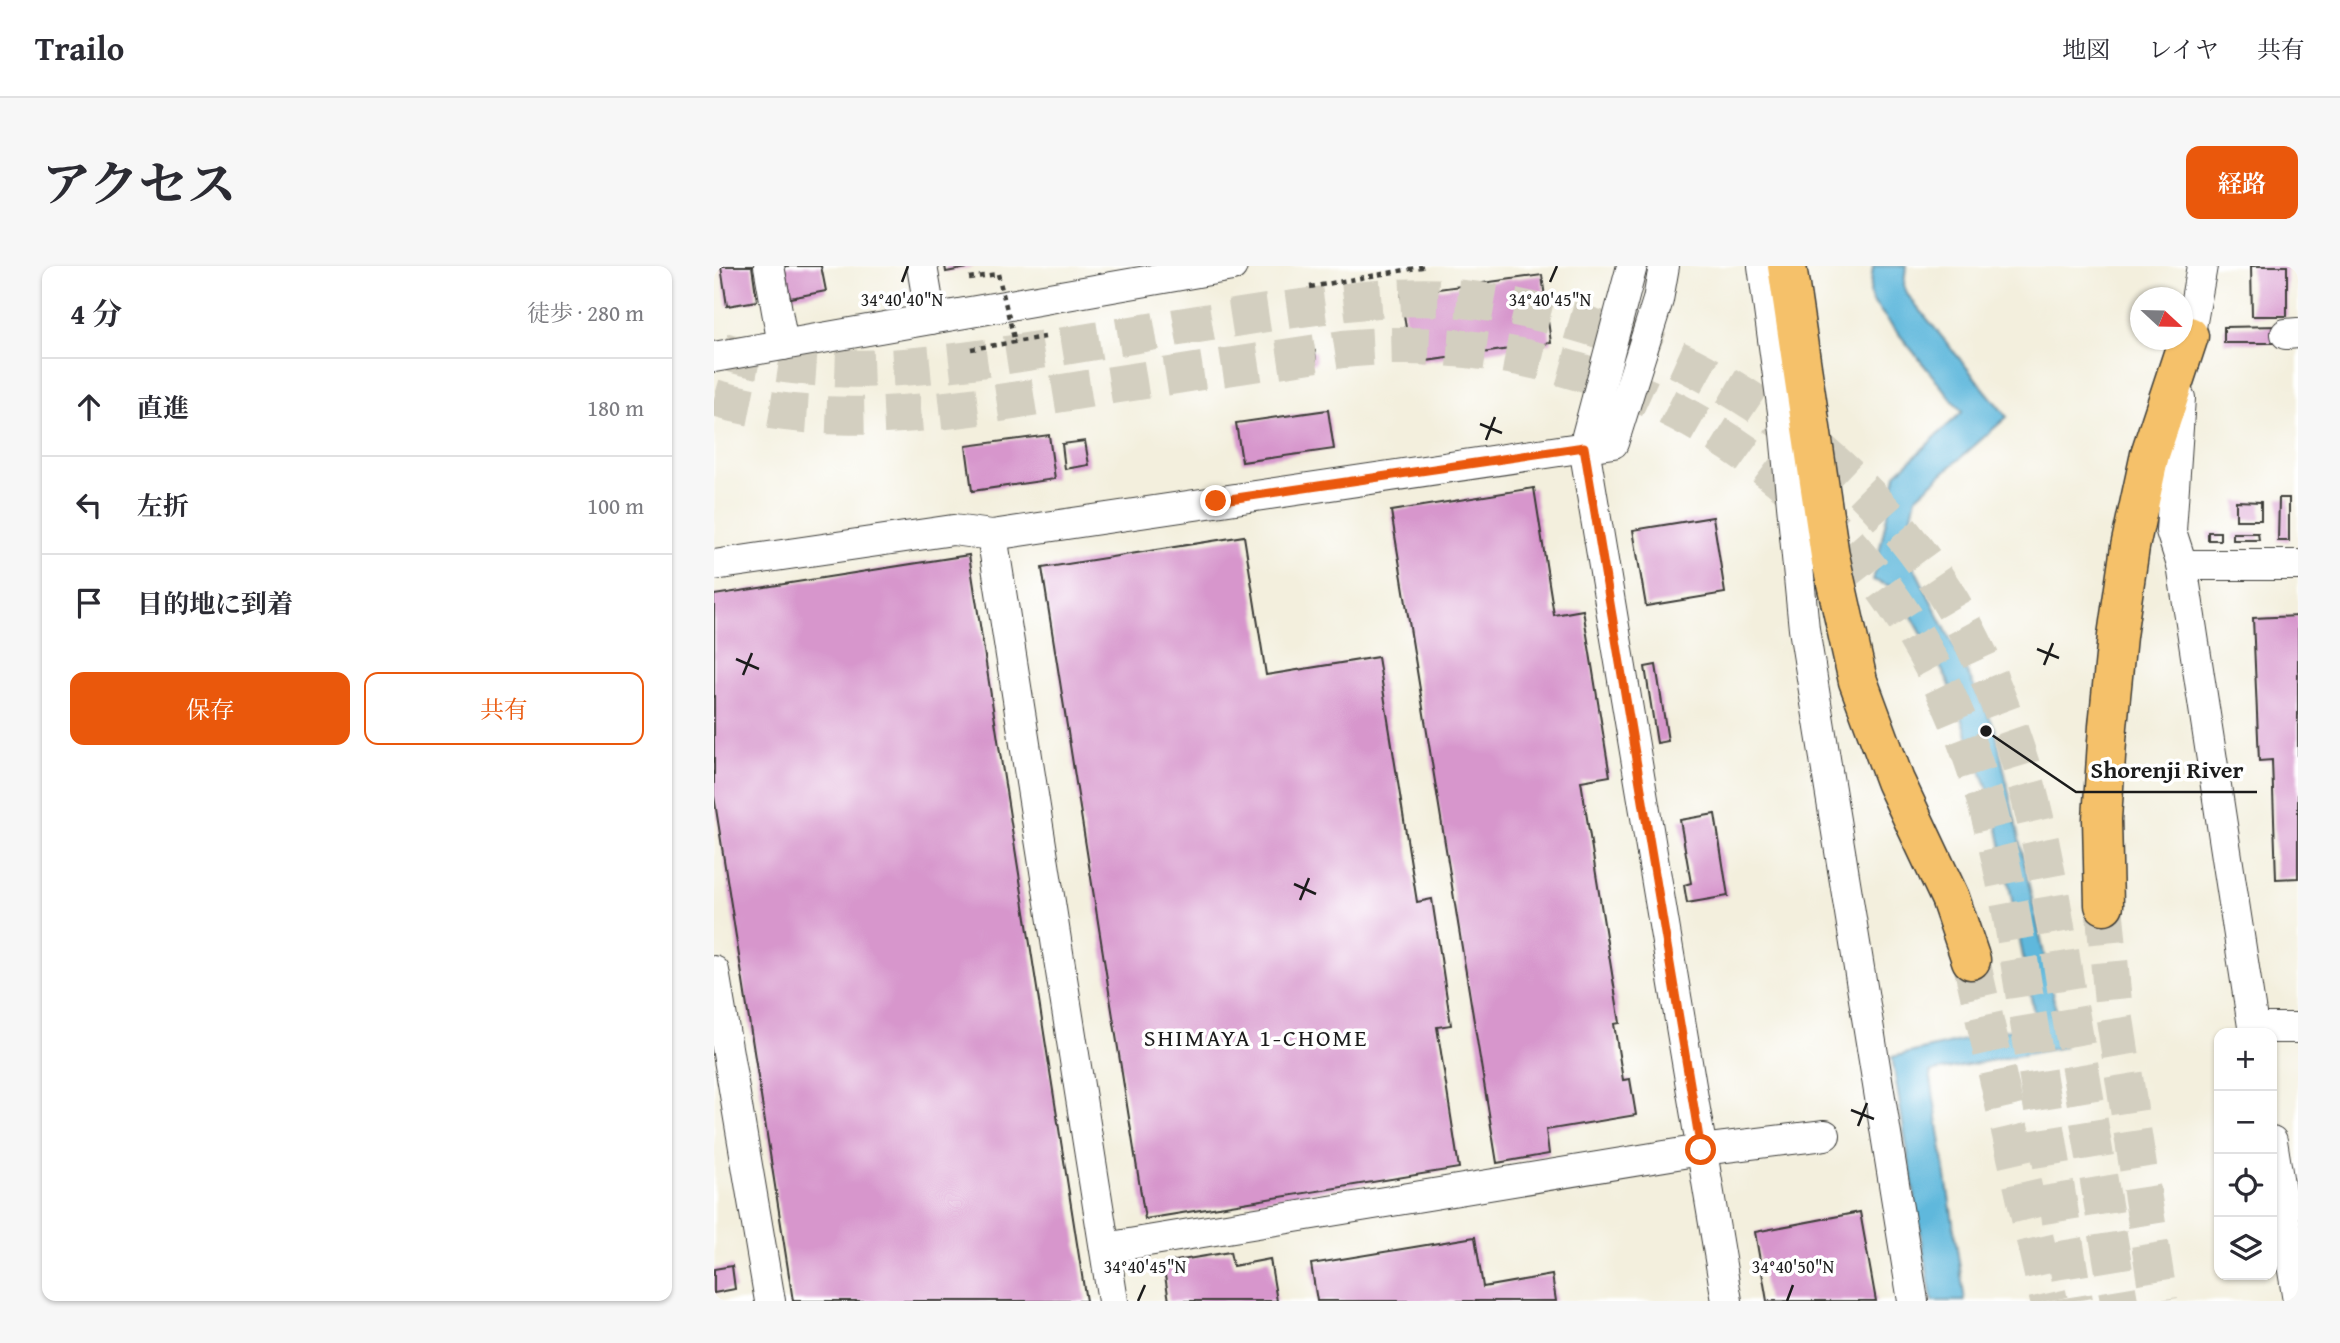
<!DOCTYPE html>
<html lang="ja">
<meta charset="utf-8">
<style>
body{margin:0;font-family:"Gentium Book Plus","Noto Serif JP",serif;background:#f7f7f7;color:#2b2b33}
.controls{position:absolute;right:21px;bottom:21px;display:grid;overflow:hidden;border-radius:14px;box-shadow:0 2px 5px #0004}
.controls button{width:63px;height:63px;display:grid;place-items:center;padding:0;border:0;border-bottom:2px solid #e1e1e2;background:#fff;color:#2b2b33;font:35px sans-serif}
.compass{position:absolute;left:1416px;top:21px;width:63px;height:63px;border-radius:50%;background:#fff;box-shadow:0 2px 5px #0004;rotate:112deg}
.stop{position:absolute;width:21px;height:21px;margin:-16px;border:5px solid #ea580c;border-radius:50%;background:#fff}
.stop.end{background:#ea580c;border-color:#fff;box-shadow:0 2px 7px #0008}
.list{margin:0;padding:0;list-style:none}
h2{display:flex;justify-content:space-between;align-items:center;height:91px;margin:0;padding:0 28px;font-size:30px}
h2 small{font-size:23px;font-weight:400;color:#7c7c81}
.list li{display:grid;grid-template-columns:46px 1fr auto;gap:21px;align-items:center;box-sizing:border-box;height:98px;padding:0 28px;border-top:2px solid #e1e1e2}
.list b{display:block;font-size:26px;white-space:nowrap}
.list em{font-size:23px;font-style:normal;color:#7c7c81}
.actions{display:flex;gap:14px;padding:21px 28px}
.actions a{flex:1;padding:16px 0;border:2px solid #ea580c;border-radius:14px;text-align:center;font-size:24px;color:#ea580c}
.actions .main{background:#ea580c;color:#fff}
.icon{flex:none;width:38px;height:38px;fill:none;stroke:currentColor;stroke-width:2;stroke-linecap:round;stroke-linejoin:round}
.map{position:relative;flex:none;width:1584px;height:1035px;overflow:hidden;border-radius:14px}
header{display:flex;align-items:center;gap:42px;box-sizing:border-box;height:98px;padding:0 35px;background:#fff;border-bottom:2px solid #e1e1e2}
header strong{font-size:33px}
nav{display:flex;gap:38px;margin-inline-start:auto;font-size:24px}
.intro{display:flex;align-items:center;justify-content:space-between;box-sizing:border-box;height:168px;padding:0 42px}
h1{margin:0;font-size:49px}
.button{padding:18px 32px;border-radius:14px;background:#ea580c;color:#fff;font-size:24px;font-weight:700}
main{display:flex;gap:42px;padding:0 42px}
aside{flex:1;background:#fff;border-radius:14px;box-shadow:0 2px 5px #0004}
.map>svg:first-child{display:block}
.water{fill:#5eb8dc;stroke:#3d6a7c;stroke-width:2}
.building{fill:#d796cc}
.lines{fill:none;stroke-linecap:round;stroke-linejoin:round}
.highway-tunnel{stroke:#d3cfc0;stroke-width:38;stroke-dasharray:38 19;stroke-linecap:butt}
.minor-casing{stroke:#3c3c39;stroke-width:32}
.highway-casing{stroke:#3c3c39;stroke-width:41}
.path{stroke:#3c3c39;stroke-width:4.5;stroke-dasharray:5 5;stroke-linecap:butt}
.minor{stroke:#fff;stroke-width:30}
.highway{stroke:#f5c16b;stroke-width:38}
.path-bridge{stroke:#3c3c39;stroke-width:4.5;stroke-dasharray:5 5;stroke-linecap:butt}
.route{stroke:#ea580c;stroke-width:9}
.ticks{fill:none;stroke:#1c1c1c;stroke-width:2.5}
.labels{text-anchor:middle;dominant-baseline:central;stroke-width:7;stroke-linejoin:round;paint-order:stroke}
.neighbourhood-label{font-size:24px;letter-spacing:2px;fill:#1c1c1c;stroke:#fff}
.ticks-label{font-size:18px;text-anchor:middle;fill:#1c1c1c;stroke:#fff;stroke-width:7;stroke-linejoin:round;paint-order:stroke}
.leader{fill:none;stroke:#1c1c1c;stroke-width:2.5}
.callout-dot{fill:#1c1c1c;stroke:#fff;stroke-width:2.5}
.callout-label{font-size:24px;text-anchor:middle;font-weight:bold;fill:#1c1c1c;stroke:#fff;stroke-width:7;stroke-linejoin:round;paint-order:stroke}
</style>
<header>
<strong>Trailo</strong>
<nav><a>地図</a><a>レイヤ</a><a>共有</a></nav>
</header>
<div class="intro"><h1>アクセス</h1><a class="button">経路</a></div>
<main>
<aside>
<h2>4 分<small>徒歩 · 280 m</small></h2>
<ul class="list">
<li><svg class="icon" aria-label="ahead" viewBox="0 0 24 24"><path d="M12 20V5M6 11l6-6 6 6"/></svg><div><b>直進</b></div><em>180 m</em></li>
<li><svg class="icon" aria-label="left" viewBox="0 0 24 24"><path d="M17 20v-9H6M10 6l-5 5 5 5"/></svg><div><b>左折</b></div><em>100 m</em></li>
<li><svg class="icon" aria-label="arrive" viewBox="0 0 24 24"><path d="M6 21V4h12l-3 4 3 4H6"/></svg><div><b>目的地に到着</b></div></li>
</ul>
<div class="actions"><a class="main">保存</a><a>共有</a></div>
</aside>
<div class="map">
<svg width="1584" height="1035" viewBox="0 0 1584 1035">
<rect width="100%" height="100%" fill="#fff"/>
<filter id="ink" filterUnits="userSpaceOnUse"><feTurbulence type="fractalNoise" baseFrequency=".0143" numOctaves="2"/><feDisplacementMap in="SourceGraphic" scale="14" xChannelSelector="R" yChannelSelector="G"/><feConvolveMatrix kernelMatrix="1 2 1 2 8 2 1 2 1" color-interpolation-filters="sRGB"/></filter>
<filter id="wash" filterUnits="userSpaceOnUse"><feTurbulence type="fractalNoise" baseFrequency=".00686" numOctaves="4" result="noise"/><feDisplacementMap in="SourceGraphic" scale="28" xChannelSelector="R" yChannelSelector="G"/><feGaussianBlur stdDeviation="1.57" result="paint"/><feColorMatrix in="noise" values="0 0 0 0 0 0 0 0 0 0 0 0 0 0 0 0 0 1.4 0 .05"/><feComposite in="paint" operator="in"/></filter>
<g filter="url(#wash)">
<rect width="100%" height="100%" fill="#f3efdd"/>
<path class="water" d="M1159,0H1192L1190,19L1193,28L1293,151L1202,231L1191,283L1281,462L1350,781L1216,806L1251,1035H1218L1178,791L1322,757L1279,537L1234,415L1182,322L1159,314L1182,208L1248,146L1159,36L1156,26Z"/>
<g id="blocks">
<g class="building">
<path d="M7,0H38L43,35L13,40Z"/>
<path d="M70,0H107L112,25L76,32Z"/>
<path d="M231,0H259V1L232,6Z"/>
<path d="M1537,0H1573V50H1538Z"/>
<path d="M828,9L837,77L705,96L702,75L694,76L687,28Z"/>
<path d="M1566,60L1565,77H1510V61Z"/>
<path d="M601,85L602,97L572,102L571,90Z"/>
<path d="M614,144L620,183L528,196L522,157Z"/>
<path d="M335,169L341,213L258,225L252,180Z"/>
<path d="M371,175L375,199L351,203L348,178Z"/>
<path d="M820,222L840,349L869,344L896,510L867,515L906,757L900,758L909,814L916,813L922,849L832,864L835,888L783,897L677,245Z"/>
<path d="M1565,232H1575V275H1564Z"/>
<path d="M1522,235L1547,236V254H1522Z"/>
<path d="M999,251L1011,327L932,340L919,264Z"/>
<rect x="1494" y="266" width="12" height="8"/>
<path d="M1519,267H1544L1545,274H1519Z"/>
<path d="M530,270L552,409L664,391L703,636L718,633L737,759L723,761L745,902L431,953L328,302Z"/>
<path d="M255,289L372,1035H79L0,530V329Z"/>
<path d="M1584,350V612L1562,613L1558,494L1545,495L1539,352Z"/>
<path d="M942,399L954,475L943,477L931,401Z"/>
<path d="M1001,548L1014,630L973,637L970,619L977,617L966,554Z"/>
<path d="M1146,946L1162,1035H1053L1041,966Z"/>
<path d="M761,971L769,1021L838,1009L842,1035H603L597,998Z"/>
<path d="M516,986L519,1000L556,993L563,1035H455L449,997Z"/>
<path d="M18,1000L21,1023L0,1027V1003Z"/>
</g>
</g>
</g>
<g filter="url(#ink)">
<use href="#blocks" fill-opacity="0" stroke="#3c3c39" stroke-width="2"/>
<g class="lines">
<g class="highway-tunnel">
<path d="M9,85C116,117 230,99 338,82C433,67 529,49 625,37C665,32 708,29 749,33C823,41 910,67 977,100C1081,153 1174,233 1235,333C1262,377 1282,426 1299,475C1327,556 1339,644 1353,728C1371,830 1388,933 1405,1035"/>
<path d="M0,132C121,167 251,143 373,123C458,110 543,96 629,83C749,71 867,94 973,151C1141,243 1239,390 1282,575C1297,635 1305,696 1315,757C1330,850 1345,942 1360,1035"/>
<path d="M1390,639L1400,747L1445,1035"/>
<path d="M1257,694L1335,1035"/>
</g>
<g class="minor-casing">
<g id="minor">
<path d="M55,0L69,79"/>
<path d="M208,0L217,53"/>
<path d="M918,0L870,181L1013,1035"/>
<path d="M1049,0L1069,146L1090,363L1199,1035"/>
<path d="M1572,68L1584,67"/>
<path d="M1472,89L1488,0"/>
<path d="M0,91L518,0"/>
<path d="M1466,132L1457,265L1468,299L1540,767"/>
<path d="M278,269L399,1035"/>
<path d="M0,299L239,264L278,269L899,177L944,34L950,0"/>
<path d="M1468,299H1584"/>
<path d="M0,705L56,1035"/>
<path d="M1539,762H1584"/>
<path d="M1558,875L1584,1035"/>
<path d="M391,982L987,884L1111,869"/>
</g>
</g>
<g class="highway-casing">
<g id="highway">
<path d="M1073,0L1116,290L1144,415L1181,515L1236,632L1257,694"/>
<path d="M1390,639L1388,553L1394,460L1403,370L1416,281L1436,188L1475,70"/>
</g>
</g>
<g class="path">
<path d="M255,12L284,8"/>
<path d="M596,21L713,0"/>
<path d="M257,83L331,71"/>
</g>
<use href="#minor" class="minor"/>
<use href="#highway" class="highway"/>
<path class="path-bridge" d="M284,8L301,76"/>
</g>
</g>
<g class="lines" filter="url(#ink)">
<path class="route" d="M502,235L870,181L987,884"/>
</g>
<path class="ticks" d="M188,16L194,0M836,16L843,0M766,158L788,167M772,174L781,151M1323,383L1345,392M22,393L45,403M1330,399L1339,377M29,409L38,387M580,618L602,628M586,634L595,612M1137,844L1160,853M1144,860L1153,837M424,1035L431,1019M1073,1035L1079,1019"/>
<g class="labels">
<g class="neighbourhood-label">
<text x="542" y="771">SHIMAYA 1-CHOME</text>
</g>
</g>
<g class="ticks-label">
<text x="188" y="40">34°40'40"N</text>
<text x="836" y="40">34°40'45"N</text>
<text x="431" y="1007">34°40'45"N</text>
<text x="1079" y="1007">34°40'50"N</text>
</g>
<path class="leader" d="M1272 465L1362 526H1543"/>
<circle class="callout-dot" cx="1272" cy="465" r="7"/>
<g class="callout-label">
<text x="1453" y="512">Shorenji River</text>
</g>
</svg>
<div class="controls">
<button>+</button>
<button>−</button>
<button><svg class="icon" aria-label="locate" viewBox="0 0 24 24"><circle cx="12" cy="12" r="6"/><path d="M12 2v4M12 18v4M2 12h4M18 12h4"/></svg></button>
<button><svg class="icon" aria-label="layers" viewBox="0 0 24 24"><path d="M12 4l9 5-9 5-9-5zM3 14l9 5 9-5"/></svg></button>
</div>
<svg class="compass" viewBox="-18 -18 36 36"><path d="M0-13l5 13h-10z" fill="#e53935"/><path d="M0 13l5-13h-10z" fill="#7c7c81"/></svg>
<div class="stop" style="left:987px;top:884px"></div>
<div class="stop end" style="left:502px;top:235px"></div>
</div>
</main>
